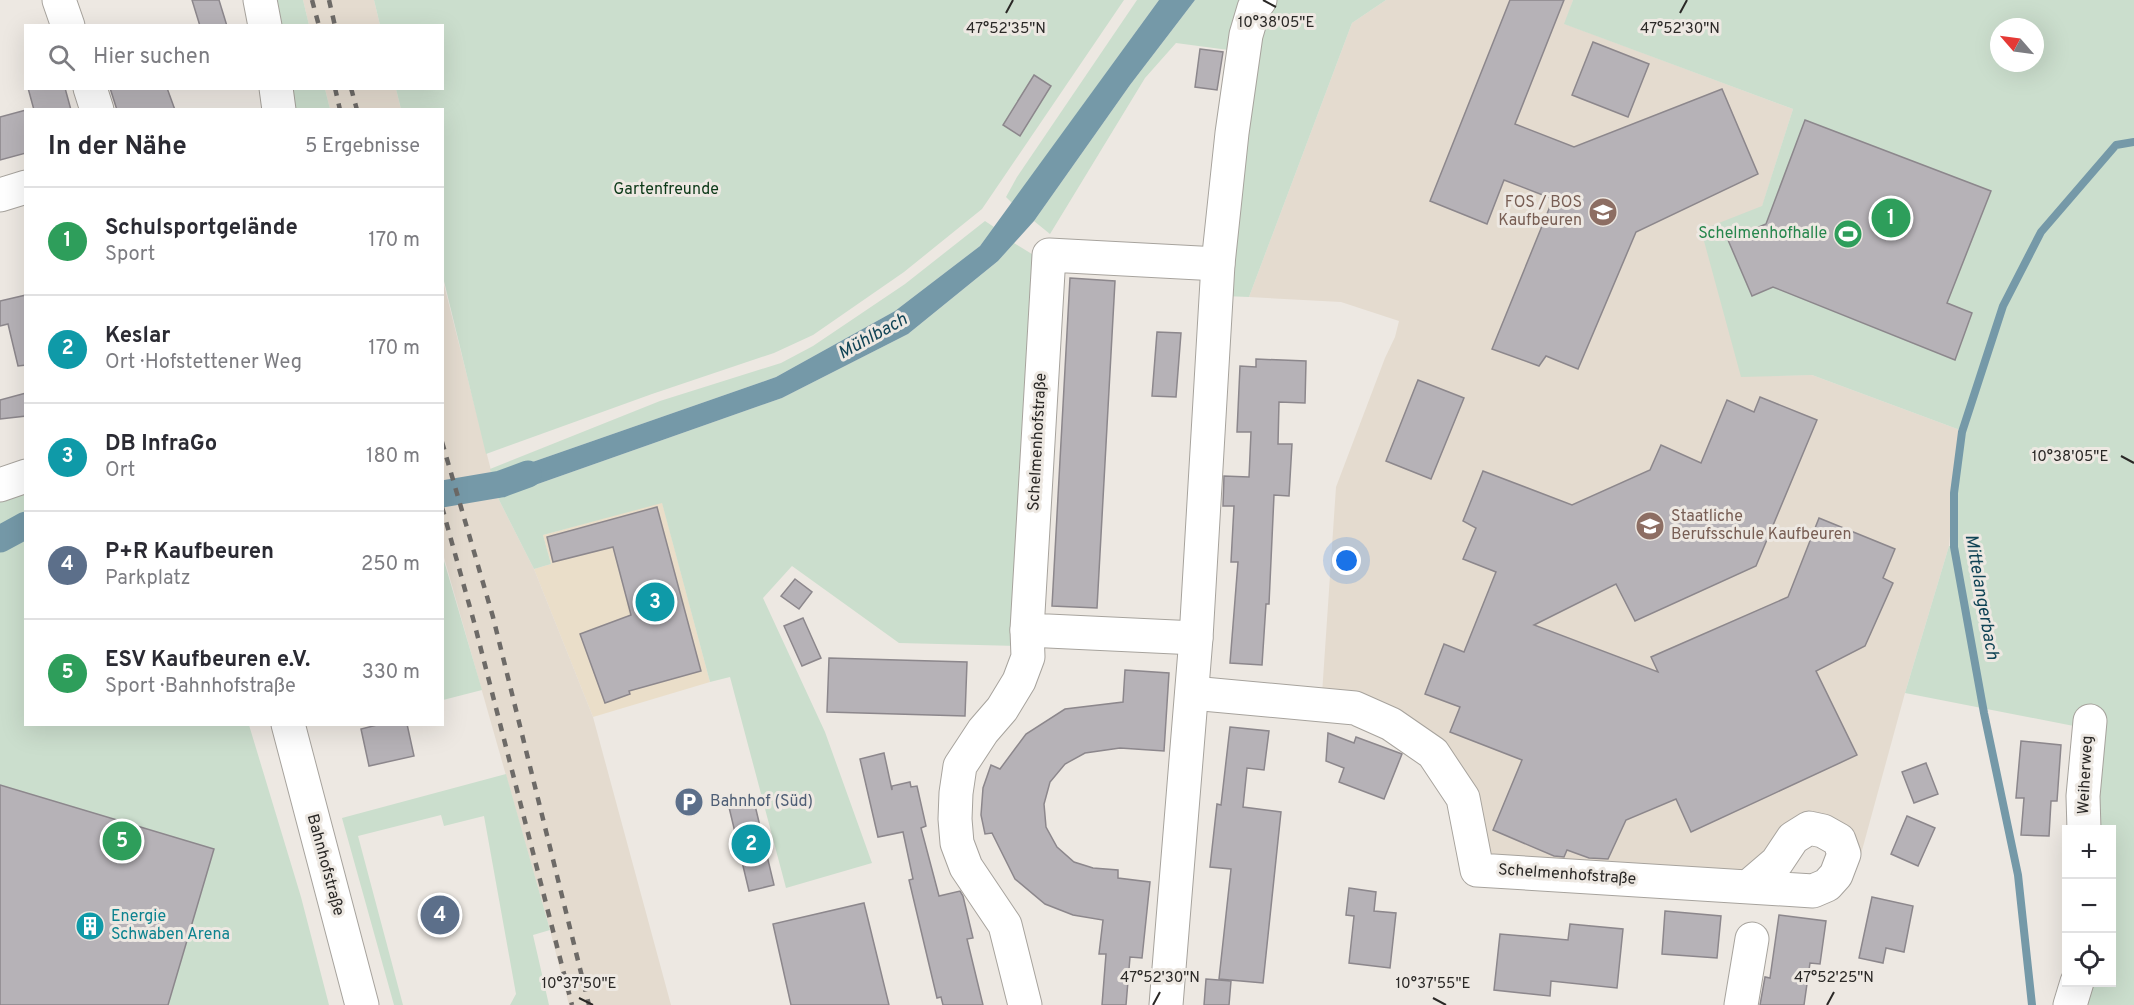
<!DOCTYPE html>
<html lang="de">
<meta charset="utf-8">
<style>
body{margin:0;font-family:Overpass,sans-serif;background:#f7f7f7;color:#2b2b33}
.controls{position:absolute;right:18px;bottom:18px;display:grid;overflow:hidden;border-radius:0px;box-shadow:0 6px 24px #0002}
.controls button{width:54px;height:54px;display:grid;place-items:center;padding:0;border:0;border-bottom:2px solid #e1e1e2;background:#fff;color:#2b2b33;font:30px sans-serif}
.compass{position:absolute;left:1990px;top:18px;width:54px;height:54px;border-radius:50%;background:#fff;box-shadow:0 6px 24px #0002;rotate:298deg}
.you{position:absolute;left:1347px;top:561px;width:21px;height:21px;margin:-15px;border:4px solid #fff;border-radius:50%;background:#1a73e8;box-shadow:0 0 0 9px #1a73e833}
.badge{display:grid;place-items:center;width:39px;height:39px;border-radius:50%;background:#b42a67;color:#fff;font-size:20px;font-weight:700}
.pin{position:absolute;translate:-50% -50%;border:3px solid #fff;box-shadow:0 2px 6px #0006}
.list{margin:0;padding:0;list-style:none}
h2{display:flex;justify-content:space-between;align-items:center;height:78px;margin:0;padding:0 24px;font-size:26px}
h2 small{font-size:20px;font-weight:400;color:#7c7c81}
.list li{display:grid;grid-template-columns:39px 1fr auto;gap:18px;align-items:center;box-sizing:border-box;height:108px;padding:0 24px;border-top:2px solid #e1e1e2}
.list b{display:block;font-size:22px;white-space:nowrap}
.list p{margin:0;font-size:20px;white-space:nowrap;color:#7c7c81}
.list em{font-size:20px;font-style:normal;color:#7c7c81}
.icon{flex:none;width:33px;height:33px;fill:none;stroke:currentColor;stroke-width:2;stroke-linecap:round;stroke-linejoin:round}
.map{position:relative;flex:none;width:2134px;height:1005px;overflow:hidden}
.search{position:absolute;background:#fff;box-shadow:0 6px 24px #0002;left:24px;top:24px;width:420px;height:66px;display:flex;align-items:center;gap:15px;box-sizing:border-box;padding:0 21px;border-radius:0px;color:#7c7c81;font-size:22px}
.panel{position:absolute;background:#fff;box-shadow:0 6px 24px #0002;left:24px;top:108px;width:420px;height:618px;border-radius:0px}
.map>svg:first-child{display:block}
.commercial{fill:#eadec9}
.built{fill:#e4dbcf}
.green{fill:#cbdecd;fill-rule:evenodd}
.water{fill:#7599a8}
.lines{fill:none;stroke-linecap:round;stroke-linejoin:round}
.stream{stroke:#7599a8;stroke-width:8}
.canal{stroke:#7599a8;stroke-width:27}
.building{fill:#b6b2b7;stroke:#8c878c;stroke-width:1.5}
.minor-casing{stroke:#a7a39d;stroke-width:35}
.minor{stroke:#fff;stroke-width:33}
.rail{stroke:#6d6a67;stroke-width:4.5;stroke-dasharray:8 8;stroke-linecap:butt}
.ticks{fill:none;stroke:#2a2826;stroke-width:2}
.labels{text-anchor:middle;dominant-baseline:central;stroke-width:6;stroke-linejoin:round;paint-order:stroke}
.park-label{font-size:16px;fill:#0b3817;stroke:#ede8e2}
.education-label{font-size:16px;fill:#785e54;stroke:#ede8e2;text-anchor:end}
.leisure-label{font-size:16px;fill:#27864d;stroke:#ede8e2;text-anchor:end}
.street-label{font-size:16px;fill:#2a2826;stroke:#ede8e2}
.service-label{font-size:16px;fill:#4e5e75;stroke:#ede8e2;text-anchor:start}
.culture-label{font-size:16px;fill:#0d838f;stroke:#ede8e2;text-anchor:start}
.water-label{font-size:18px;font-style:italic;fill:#104355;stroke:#ede8e2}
.ticks-label{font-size:15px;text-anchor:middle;fill:#2a2826;stroke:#ede8e2;stroke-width:6;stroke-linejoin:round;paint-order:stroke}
</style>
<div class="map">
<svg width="2134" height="1005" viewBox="0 0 2134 1005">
<rect width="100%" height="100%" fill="#ede8e2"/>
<path class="commercial" d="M662,502L710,682L593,717L534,569L551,564L543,535Z"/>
<g class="built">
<path d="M303,0H374L380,25H309Z"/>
<path d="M1386,0H1573L1565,24L1793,109L1762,207L1741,376L1812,375L1960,430L1949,546L1905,693L1861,854L1846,853L1828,825L1750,879L1485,865L1470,795L1322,694L1336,487L1385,358L1395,337L1399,321L1341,302L1249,297L1352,23Z"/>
<path d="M325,89H396L401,109H330Z"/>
<path d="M442,277L498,498L534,569L593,717L671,1005H569L550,930L443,554Z"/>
</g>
<g class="green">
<path d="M269,0H303L309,25H274Z"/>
<path d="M374,0H1124L982,209L904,272L813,335L774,353L652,394L486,454L443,277L442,110L401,109L396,89L442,88V26L380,25Z"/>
<path d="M1137,0H1159L1012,203L1006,197L1017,177Z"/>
<path d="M1195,0H1247L1236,51L1176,43L1145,78L1050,234L1034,221L1130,85Z"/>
<path d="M1274,0H1386L1352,23L1249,297L1223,296L1260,9Z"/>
<path d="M1573,0H2134V1005H2077L2084,983L2112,982V830L2089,829L2084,728L1905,693L1949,546H1956V494L1964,432L2005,307L2043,233L2117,146L2116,142L2039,231L2001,305L1960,430L1812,375L1741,377L1701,230L1762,206L1793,109L1564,24ZM1999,27H2035V63H1999Z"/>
<path d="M285,89H325L330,109H288Z"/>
<path d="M985,221L994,227L980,246L895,311L776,377L492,476L490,469L660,401L781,363L813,346L905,284Z"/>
<path d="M1014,243L1040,259L1018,646L899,643L792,566L763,598L825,732L872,863L786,888L730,677L710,682L662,503L543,535L551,564L534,569L498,498L782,398L908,334L998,261Z"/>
<path d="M25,484L26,724L249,725L301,897L329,1005H0V494Z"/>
<path d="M442,554L482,690L443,700H442Z"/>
<path d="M506,774L550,930L533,935L549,1005H510L516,994L484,816L444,826L441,815L358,836L403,1005H394L342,818Z"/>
</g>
<path class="water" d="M1159,0H1195L1130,85L1034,221L998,261L908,334L782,398L498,498L492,476L776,377L895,311L980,246Z"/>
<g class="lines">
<path class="stream" d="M2032,1005L2018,875L1984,713L1954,547V493L1962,432L2003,306L2041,232L2116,145L2134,142"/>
<g class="canal">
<path d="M442,494L501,484L528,474"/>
<path d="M0,539L26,525"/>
</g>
</g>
<g class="building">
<path d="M192,0H219L227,26H200Z"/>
<path d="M1510,0H1564L1515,124L1574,147L1722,89L1758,174L1636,232L1578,369L1546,356L1539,366L1492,349L1553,199L1504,180L1487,224L1430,201Z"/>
<path d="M1593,42L1649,64L1628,117L1572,95Z"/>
<path d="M1200,49L1223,52L1217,90L1195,87Z"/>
<path d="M1034,75L1051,86L1020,136L1003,125Z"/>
<path d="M28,88H65L71,110H34Z"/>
<path d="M110,88H167L175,110H117Z"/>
<path d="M26,110V153L0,160V117Z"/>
<path d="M1805,120L1991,191L1947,303L1972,313L1955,360L1773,287L1752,296L1728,240L1766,224Z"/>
<path d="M1070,278L1115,281L1097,608L1052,606Z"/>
<path d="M26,295V365L18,366L8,324L0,326V301Z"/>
<path d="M1157,332L1181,333L1176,397L1152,396Z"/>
<path d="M1256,359L1306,361L1305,403L1279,402L1278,444H1292L1289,496L1274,495L1269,604H1266L1262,665L1230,663L1238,562H1231L1234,506H1223L1224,476L1249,477L1251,432H1237L1240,366L1256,367Z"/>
<path d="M1418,380L1464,398L1431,479L1386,461Z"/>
<path d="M26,393V416L0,419V400Z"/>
<path d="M1760,397L1817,420L1756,566L1635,621L1616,584L1534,625L1658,672L1651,657L1788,597L1819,518L1895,549L1883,578L1893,583L1865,646L1816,671L1857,755L1691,832L1676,799L1626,820L1608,859L1589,858L1567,850L1564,857L1554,856L1493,830L1522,760L1450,732L1460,707L1425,694L1444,644L1464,652L1496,572L1463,559L1476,528L1463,521L1483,471L1572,505L1650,470L1661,445L1701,463L1727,400L1754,412Z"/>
<path d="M657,507L701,671L629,691L630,694L605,703L580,634L631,615L613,547L553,562L547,537Z"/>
<path d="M795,579L812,592L799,609L781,596Z"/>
<path d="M803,618L821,658L802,666L784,626Z"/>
<path d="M829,658L967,662L965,716L827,712Z"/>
<path d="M1125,670L1169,673L1164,751L1120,748L1085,753L1065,764L1050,782L1044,804L1046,827L1057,847L1074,862L1093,868L1118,870V878L1150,882L1142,958L1130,957L1126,1005H1102L1106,954H1099L1103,920L1073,915L1045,904L1015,879L992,833L985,834L981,815L983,788L991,765L1000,769L1026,734L1065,709L1123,702Z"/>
<path d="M381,724H407L414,756L369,766L361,729Z"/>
<path d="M1230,727L1269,731L1264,770L1247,768L1243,807L1281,812L1263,983L1219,979L1231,869L1210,867L1217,804L1221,805Z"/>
<path d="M1328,733L1354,743L1356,737L1402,754L1384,799L1339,782L1344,768L1326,761Z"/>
<path d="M2021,741L2061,745L2057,801H2051L2049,836L2021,835L2024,798H2016Z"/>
<path d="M884,753L892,790V786L910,782L911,787L917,786L926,826L921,828L939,896L960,891L963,896L973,938L967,939L983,1005H943L941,997L937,998L909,880L913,879L903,832L878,837L860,759Z"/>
<path d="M1926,763L1938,794L1914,803L1902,772Z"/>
<path d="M0,785L214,849L168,1005H0Z"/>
<path d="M753,797L774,885L749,891L728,803Z"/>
<path d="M1907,816L1935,828L1918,866L1891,854Z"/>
<path d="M1349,888L1376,892L1374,911L1396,913L1390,968L1349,963L1354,916L1346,915Z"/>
<path d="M1872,897L1913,906L1904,952L1886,948L1883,963L1859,958Z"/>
<path d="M864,903L889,1005H791L773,924Z"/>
<path d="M1665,911L1721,916L1717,958L1662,954Z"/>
<path d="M1779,915L1826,921L1820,964L1810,963L1804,1005H1760L1765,977L1770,978Z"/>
<path d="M1570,924L1623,929L1617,988L1551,981L1550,996L1494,990L1500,934L1568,940Z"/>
<path d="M1206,979L1231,981L1229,1005H1204Z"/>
</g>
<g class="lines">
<g class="minor-casing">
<g id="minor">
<path d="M59,0L68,26"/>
<path d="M260,0L265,26"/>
<path d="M90,88L97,110"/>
<path d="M276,88L279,110"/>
<path d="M0,195L26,187"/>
<path d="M0,485L26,476"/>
<path d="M1196,638L1027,630L1049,255L1218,264"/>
<path d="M1192,693L1355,708L1391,724L1433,753L1463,798L1477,870L1813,891L1827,885L1836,875L1844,854L1839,840L1823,831L1809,828L1793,838L1777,862L1749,886"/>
<path d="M288,724L362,1005"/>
<path d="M2084,830L2083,796L2090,721"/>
<path d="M1025,1005L1005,925L966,867L957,843L955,819L956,793L960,766L983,731L1002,709L1019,681L1028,657L1027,630"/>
<path d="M1166,1005L1196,638L1218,264L1232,133L1246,35L1254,8L1260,0"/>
<path d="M1741,1005L1752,939"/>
<path d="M2070,1005L2077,982"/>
</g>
</g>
<use href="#minor" class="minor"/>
<g class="rail">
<path d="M312,0L319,26"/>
<path d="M329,0L335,26"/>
<path d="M335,88L340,110"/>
<path d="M351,88L357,110"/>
<path d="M442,442L493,617L589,1005"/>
<path d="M442,507L474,622L572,1005"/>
</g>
</g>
<path class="ticks" d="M1263,0L1276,7M1006,13L1013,0M1680,13L1687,0M2121,456L2134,463M579,998L593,1005M1433,998L1446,1005M1153,1005L1160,992M1827,1005L1834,992"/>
<defs>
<g id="school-disc" transform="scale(1.5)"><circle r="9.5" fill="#8d6e63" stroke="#ede8e2"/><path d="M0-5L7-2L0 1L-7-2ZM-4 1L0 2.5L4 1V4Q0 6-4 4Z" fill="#fff"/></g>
<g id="stadium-disc" transform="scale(1.5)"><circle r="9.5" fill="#2e9e5b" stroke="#ede8e2"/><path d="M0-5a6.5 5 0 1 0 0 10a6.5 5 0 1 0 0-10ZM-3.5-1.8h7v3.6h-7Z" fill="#fff"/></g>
<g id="parking-disc" transform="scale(1.5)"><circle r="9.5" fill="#5c6f8a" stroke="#ede8e2"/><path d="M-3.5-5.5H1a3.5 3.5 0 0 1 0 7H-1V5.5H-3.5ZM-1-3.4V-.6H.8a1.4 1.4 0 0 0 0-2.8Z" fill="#fff"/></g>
<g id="building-disc" transform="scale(1.5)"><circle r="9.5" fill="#0f9aa8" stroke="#ede8e2"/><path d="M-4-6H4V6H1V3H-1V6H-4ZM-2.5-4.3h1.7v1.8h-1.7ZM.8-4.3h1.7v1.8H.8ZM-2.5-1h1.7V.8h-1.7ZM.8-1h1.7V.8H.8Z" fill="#fff"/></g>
</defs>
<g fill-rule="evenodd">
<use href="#school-disc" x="1603" y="212"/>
<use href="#stadium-disc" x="1848" y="234"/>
<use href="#school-disc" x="1650" y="526"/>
<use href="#parking-disc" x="689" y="802"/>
<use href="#building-disc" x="90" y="926"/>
</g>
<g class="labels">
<g class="park-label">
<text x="666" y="190">Gartenfreunde</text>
</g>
<g class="education-label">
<text x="1582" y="203">FOS / BOS<tspan x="1582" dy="18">Kaufbeuren</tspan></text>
<text x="1671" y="517" text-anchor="start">Staatliche<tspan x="1671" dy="18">Berufsschule Kaufbeuren</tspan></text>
</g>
<g class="leisure-label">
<text x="1827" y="234">Schelmenhofhalle</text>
</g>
<g class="street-label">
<text transform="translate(1038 442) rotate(-87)">Schelmenhofstraße</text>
<text transform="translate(2086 775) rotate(-87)">Weiherweg</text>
<text transform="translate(325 865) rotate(75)">Bahnhofstraße</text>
<text transform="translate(1567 875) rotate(4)">Schelmenhofstraße</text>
</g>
<g class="service-label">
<text x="710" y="802">Bahnhof (Süd)</text>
</g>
<g class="culture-label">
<text x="111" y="917">Energie<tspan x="111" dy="18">Schwaben Arena</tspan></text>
</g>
<g class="water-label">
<text transform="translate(873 337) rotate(-29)">Mühlbach</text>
<text transform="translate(1981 597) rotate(80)">Mittelangerbach</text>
</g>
</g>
<g class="ticks-label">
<text x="1276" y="27">10°38'05"E</text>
<text x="1006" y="33">47°52'35"N</text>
<text x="1680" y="33">47°52'30"N</text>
<text x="2070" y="461">10°38'05"E</text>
<text x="1160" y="982">47°52'30"N</text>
<text x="1834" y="982">47°52'25"N</text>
<text x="579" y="988">10°37'50"E</text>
<text x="1433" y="988">10°37'55"E</text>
</g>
</svg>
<div class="controls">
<button>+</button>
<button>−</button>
<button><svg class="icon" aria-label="locate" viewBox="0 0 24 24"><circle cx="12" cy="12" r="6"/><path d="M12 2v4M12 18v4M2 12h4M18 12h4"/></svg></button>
</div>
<svg class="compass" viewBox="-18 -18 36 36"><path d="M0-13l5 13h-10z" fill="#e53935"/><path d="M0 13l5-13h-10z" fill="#7c7c81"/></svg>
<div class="you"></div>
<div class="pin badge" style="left:1891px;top:218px;background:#2e9e5b">1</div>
<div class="pin badge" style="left:751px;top:844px;background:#0f9aa8">2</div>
<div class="pin badge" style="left:655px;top:602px;background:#0f9aa8">3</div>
<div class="pin badge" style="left:440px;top:915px;background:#5c6f8a">4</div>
<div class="pin badge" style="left:122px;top:841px;background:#2e9e5b">5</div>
<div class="search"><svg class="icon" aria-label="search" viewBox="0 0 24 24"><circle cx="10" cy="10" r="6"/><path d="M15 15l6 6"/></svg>Hier suchen</div>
<section class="panel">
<h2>In der Nähe<small>5 Ergebnisse</small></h2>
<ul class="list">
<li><span class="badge" style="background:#2e9e5b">1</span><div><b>Schulsportgelände</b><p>Sport</p></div><em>170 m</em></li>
<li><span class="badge" style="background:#0f9aa8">2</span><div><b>Keslar</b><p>Ort · Hofstettener Weg</p></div><em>170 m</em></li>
<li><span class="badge" style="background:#0f9aa8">3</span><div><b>DB InfraGo</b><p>Ort</p></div><em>180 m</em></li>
<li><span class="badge" style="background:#5c6f8a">4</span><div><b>P+R Kaufbeuren</b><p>Parkplatz</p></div><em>250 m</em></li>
<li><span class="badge" style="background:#2e9e5b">5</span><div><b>ESV Kaufbeuren e.V.</b><p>Sport · Bahnhofstraße</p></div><em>330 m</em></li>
</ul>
</section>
</div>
